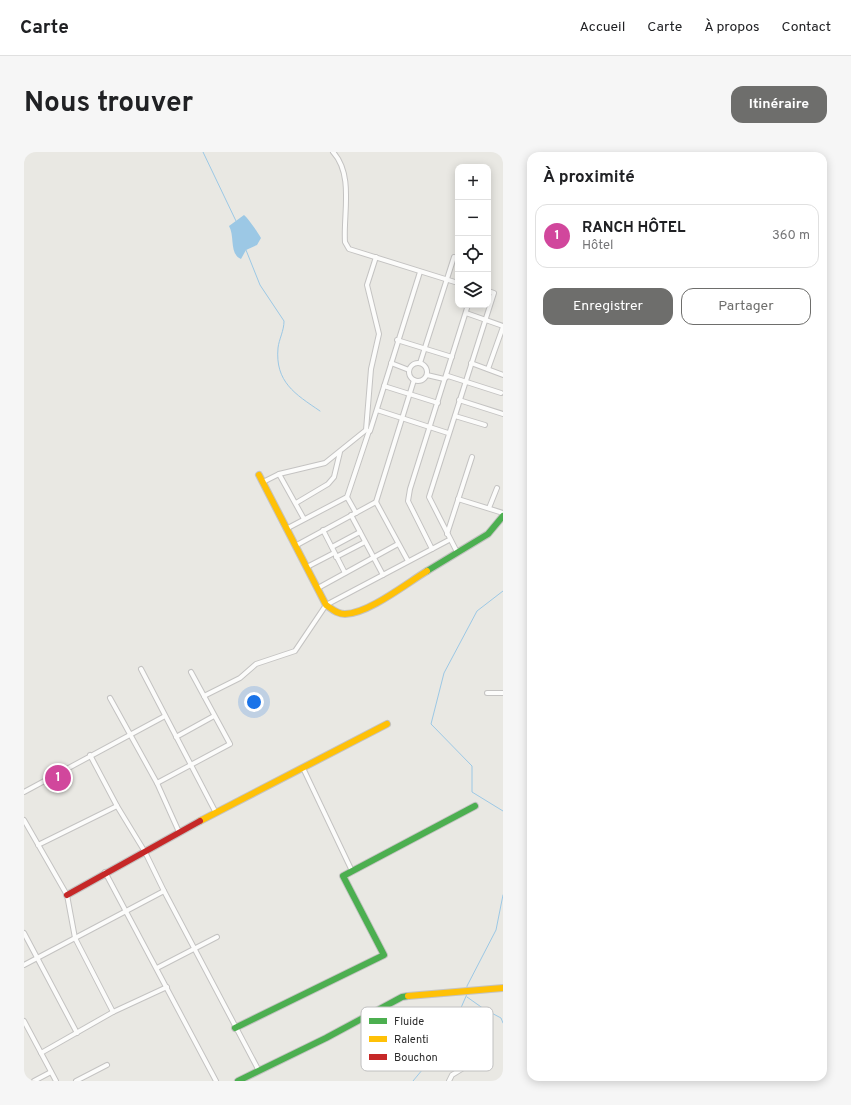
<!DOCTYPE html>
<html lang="fr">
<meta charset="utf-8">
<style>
body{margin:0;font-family:Overpass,sans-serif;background:#f6f6f6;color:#202124}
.controls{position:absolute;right:12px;top:12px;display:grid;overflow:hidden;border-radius:8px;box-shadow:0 2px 10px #0003}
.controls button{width:36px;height:36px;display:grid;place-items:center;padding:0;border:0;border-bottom:1px solid #e0e0e0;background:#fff;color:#202124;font:20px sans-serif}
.you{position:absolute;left:230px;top:550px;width:14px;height:14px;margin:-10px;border:3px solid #fff;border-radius:50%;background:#1a73e8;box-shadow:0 0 0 6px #1a73e833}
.badge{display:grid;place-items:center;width:26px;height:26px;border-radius:50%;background:#6e6e6c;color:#fff;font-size:13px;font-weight:700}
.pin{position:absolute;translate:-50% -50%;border:2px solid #fff;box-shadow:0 1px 4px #0006}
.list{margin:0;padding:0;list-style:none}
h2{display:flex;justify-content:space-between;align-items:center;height:52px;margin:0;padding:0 16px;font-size:17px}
h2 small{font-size:13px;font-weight:400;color:#757577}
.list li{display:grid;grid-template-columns:26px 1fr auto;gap:12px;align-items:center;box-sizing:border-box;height:64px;margin:0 8px 8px;padding:0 8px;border:1px solid #e0e0e0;border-radius:12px}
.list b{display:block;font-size:15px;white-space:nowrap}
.list p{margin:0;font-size:13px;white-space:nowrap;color:#757577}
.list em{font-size:13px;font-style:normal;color:#757577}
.actions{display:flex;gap:8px;padding:12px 16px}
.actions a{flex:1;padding:9px 0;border:1px solid #6e6e6c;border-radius:12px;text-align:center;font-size:14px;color:#6e6e6c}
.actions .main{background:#6e6e6c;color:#fff}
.icon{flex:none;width:22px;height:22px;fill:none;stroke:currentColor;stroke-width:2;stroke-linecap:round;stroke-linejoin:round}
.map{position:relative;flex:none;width:479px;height:929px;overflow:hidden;border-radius:12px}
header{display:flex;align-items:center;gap:24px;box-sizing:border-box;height:56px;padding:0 20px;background:#fff;border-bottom:1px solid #e0e0e0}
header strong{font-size:19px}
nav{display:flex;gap:22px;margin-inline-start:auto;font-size:14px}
.intro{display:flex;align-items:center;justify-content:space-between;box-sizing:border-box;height:96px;padding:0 24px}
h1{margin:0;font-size:28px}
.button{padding:10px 18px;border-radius:12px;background:#6e6e6c;color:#fff;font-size:14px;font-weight:700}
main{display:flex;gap:24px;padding:0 24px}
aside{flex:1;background:#fff;border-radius:12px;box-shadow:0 2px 10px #0003}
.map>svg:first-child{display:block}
.water{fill:#9cc8e5}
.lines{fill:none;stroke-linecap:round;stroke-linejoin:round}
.stream{stroke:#9cc8e5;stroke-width:1}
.street-casing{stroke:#c4c3c2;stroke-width:6}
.fast-casing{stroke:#c4c3c2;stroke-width:8}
.slow-casing{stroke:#c4c3c2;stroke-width:8}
.jam-casing{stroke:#c4c3c2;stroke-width:8}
.street{stroke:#fcfcfb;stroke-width:4}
.fast{stroke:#4caf50;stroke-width:6}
.slow{stroke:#ffc107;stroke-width:6}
.jam{stroke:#c62828;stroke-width:6}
.key{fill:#fff;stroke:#c0c0c0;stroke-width:1}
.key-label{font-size:11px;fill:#2c2c2c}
</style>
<header>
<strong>Carte</strong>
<nav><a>Accueil</a><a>Carte</a><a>À propos</a><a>Contact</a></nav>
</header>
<div class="intro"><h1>Nous trouver</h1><a class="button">Itinéraire</a></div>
<main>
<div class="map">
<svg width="479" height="929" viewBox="0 0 479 929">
<rect width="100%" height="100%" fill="#e9e8e3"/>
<path class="water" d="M220,63C224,66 235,82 237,86L233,93L222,98L217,107C205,102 211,84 205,74Z"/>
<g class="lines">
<g class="stream">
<path d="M179,0L212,69"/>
<path d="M222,98L236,133L260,169C260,179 255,187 254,196C251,230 271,242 296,259"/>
<path d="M479,439L453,459L420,521L407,572L448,614V640L479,659"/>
<path d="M443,837V834L472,778L479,743"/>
<path d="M443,845L460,857L477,866L479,871"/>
<path d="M389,929L423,888L443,842"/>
</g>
<g class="street-casing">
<g id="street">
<path d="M309,0C330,23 319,62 321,90L325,97L434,131"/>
<path d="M442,161L479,174"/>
<path d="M373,188L428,205"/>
<path d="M367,211L385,218"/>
<path d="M396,211L430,105"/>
<path d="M447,211L479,223"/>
<circle cx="394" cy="220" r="9"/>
<path d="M464,217L479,175"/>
<path d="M403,223L420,227L424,224L477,241"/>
<path d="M360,234L414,251"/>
<path d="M435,248L479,262"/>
<path d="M353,258L424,281"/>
<path d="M431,264L461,273"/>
<path d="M346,279L396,120"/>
<path d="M255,322L280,367"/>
<path d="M239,330L255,322L301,311L342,278L347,217L355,182L343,133L352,105"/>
<path d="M323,345L332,361"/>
<path d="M434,347L479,361"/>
<path d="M352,350L384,409"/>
<path d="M272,351L304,332L310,325L316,300"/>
<path d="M465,356L473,336"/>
<path d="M327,363L359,423"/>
<path d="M262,377L323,345L345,279"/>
<path d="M299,378L321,421"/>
<path d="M423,382L448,305"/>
<path d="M271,394L352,350L390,228"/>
<path d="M308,395L336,380"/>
<path d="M408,397L384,349L386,337L444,153"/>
<path d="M433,400L405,345L470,141L464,139"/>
<path d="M312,405L341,390"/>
<path d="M283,415L310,401"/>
<path d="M294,436L374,392"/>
<path d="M117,517L192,661"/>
<path d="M463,541H479"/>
<path d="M180,544L216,526L232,512L271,499L302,453L425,388"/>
<path d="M86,546L133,631L155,680"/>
<path d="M152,585L190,564"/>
<path d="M66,603L93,654L121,700L140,739L235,919"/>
<path d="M279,616L328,719"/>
<path d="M133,631L206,592L167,520"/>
<path d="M0,640L141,564"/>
<path d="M0,668L43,743L51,786L89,860"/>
<path d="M14,693L93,654"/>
<path d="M81,720L192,929"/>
<path d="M0,781L53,881"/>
<path d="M0,813L140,739"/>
<path d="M133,816L193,785"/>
<path d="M0,869L32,929"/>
<path d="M17,901L89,860L143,835"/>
<path d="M10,929L27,920"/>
<path d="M52,929L83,913"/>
<path d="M425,929L428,923L441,915"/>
</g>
</g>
<g class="fast-casing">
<g id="fast">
<path d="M403,419L464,382L479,364"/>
<path d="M211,876L360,803L319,724L451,654"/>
<path d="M214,929L302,886L378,845L384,844"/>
</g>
</g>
<g class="slow-casing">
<g id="slow">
<path d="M235,323L302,453C308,457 313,462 321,462C344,462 383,431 403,419"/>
<path d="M176,669L363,572"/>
<path d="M384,844L479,836"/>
</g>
</g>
<g class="jam-casing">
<path id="jam" d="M43,743L176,669"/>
</g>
<use href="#street" class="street"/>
<use href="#fast" class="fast"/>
<use href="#slow" class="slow"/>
<use href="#jam" class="jam"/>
</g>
<rect x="337" y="855" width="132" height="64" rx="6" class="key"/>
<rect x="345" y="866" width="18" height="6" fill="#4caf50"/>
<rect x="345" y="884" width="18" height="6" fill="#ffc107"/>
<rect x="345" y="902" width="18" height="6" fill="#c62828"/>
<g class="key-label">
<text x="370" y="873">Fluide</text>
<text x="370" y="891">Ralenti</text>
<text x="370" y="909">Bouchon</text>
</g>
</svg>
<div class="controls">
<button>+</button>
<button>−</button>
<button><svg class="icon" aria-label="locate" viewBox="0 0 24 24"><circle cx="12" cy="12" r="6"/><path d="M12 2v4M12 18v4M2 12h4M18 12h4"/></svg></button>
<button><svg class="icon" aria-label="layers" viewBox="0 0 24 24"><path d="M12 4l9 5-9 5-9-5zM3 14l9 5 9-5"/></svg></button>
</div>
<div class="you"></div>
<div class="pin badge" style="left:34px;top:626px;background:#d1479c">1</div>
</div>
<aside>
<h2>À proximité<small></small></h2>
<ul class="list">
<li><span class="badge" style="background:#d1479c">1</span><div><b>RANCH HÔTEL</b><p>Hôtel</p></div><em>360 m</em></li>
</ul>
<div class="actions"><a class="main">Enregistrer</a><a>Partager</a></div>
</aside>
</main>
